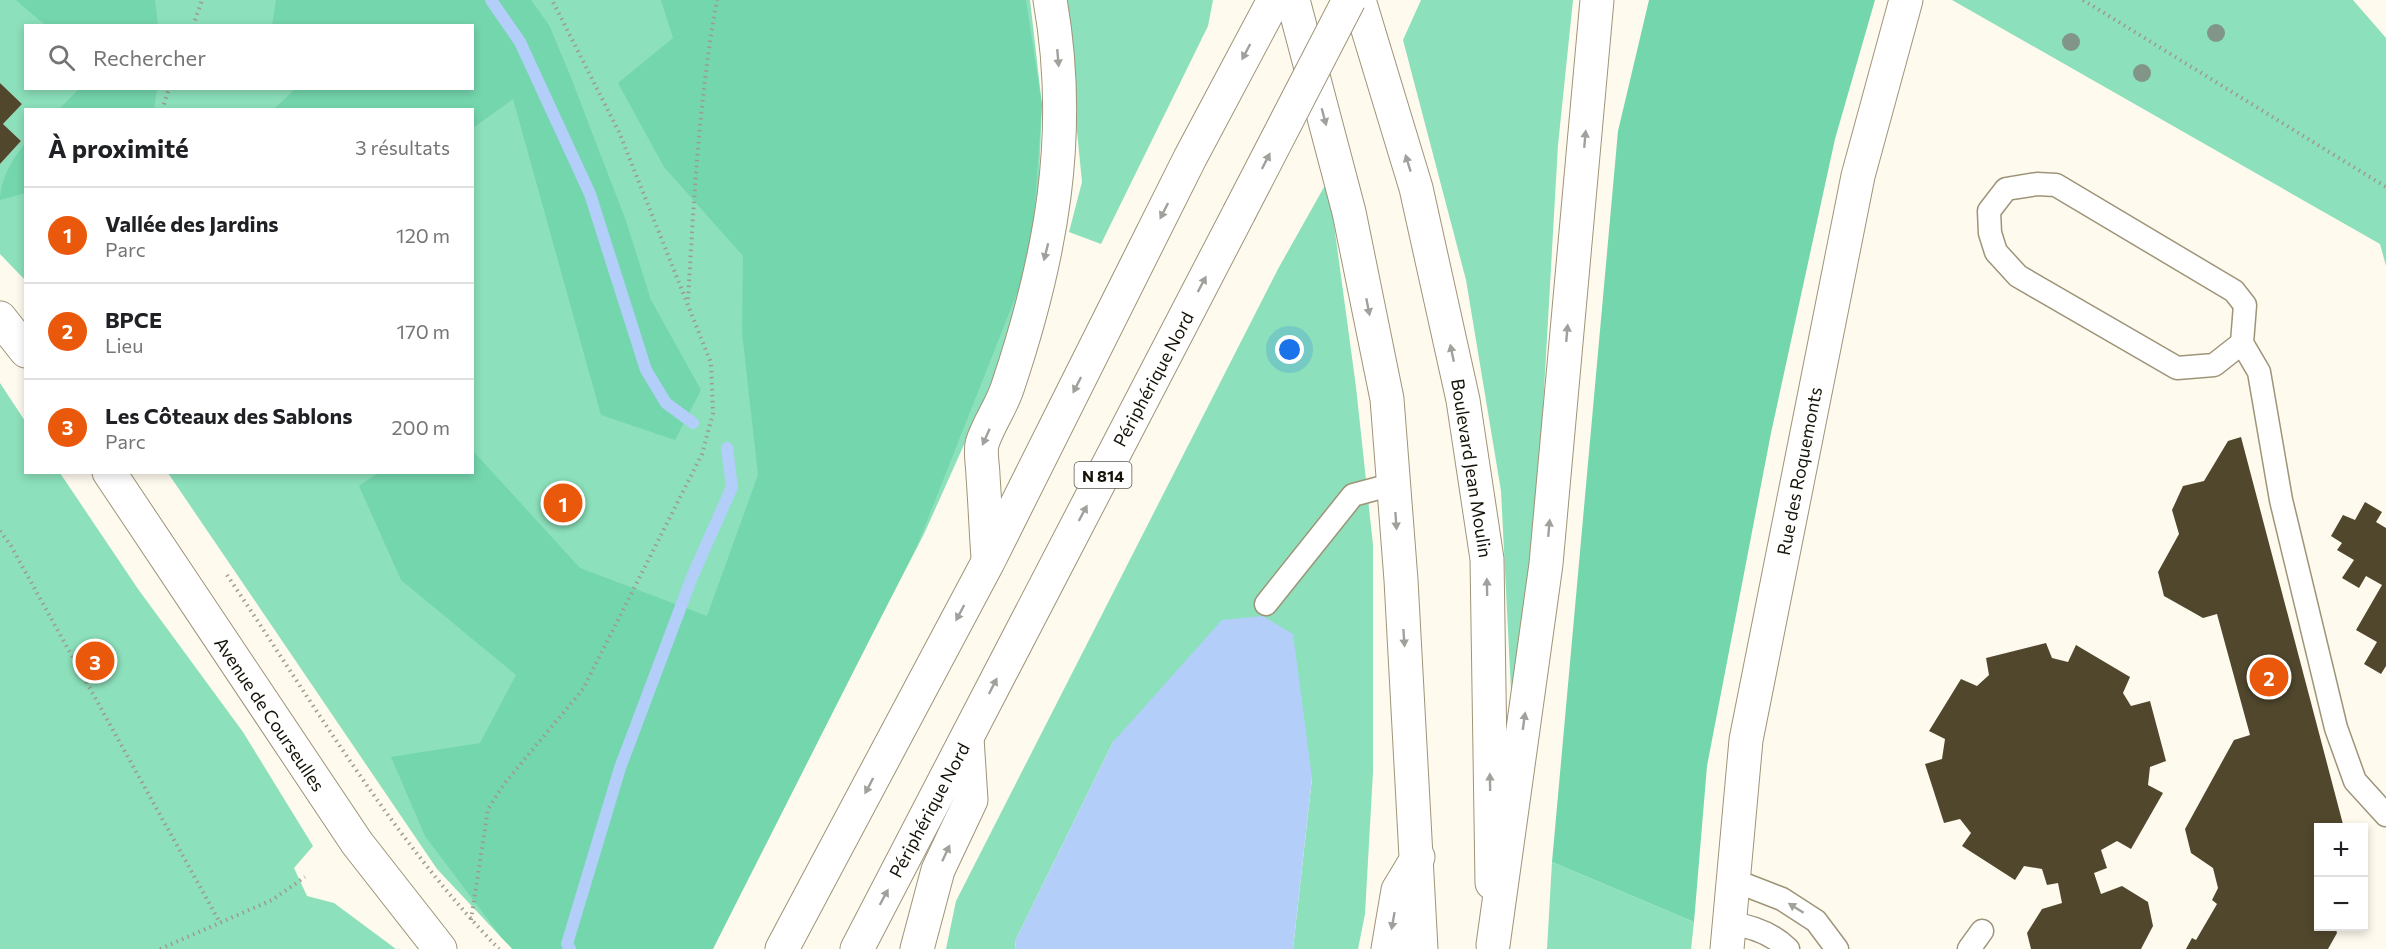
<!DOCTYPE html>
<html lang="fr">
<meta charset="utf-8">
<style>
body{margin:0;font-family:Commissioner,sans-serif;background:#f2f2f2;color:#202124}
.controls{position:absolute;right:18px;bottom:18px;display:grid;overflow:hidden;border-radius:0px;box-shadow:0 3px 9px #0003}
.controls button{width:54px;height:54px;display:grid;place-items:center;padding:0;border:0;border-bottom:2px solid #e0e0e0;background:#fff;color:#202124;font:30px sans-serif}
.you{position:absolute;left:1290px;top:350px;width:21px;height:21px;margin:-15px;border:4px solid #fff;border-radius:50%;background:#1a73e8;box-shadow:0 0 0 9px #1a73e833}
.badge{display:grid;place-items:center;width:39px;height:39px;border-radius:50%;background:#ea580c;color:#fff;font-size:20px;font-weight:700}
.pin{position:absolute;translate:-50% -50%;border:3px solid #fff;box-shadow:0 2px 6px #0006}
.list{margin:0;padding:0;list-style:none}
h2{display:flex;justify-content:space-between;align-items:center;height:78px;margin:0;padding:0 24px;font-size:26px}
h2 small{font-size:20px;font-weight:400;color:#757577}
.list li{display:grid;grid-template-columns:39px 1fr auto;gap:18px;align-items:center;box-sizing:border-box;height:96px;padding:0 24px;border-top:2px solid #e0e0e0}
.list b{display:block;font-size:22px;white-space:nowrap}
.list p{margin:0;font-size:20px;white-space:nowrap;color:#757577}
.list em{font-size:20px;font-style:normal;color:#757577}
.icon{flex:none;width:33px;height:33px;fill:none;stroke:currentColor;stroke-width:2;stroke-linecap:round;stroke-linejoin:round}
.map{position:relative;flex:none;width:2386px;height:949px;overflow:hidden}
.search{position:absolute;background:#fff;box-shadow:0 3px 9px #0003;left:24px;top:24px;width:450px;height:66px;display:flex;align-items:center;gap:15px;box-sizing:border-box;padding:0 21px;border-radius:0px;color:#757577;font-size:22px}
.panel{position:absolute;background:#fff;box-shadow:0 3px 9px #0003;left:24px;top:108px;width:450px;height:366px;border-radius:0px}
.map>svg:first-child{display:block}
.green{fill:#8ce0bb;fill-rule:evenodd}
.forest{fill:#74d6ad}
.water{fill:#b3cff9}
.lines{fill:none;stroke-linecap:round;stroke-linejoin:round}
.stream{stroke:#b3cff9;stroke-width:12}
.building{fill:#50472d}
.service-casing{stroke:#9e9478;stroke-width:25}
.minor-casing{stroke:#9e9478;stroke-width:35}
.tertiary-casing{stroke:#9e9478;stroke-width:35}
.secondary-casing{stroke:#9e9478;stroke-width:35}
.trunk-casing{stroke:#9e9478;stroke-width:35}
.path{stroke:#9e9a8f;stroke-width:4;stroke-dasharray:1.5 4.5;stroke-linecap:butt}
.service{stroke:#fff;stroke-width:22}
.minor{stroke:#fff;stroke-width:33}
.tertiary{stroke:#fff;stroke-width:33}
.secondary{stroke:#fff;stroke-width:33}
.trunk{stroke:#fff;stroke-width:33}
.trunk-bridge-casing{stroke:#9e9478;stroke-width:35;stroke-linecap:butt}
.trunk-bridge{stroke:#fff;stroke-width:33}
.tree{fill:#819688}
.oneway{fill:#a1a09c}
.labels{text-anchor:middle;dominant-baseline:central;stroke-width:6;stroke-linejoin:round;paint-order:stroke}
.shield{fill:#fff;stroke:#5b5951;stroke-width:1.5}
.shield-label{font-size:16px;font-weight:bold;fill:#151207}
.street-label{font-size:18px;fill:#151207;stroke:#fff}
</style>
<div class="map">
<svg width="2386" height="949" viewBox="0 0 2386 949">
<rect width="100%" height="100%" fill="#fefaee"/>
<g class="green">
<path d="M0,0H1030L1042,105L1037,230L1021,304L993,380L924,534L779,815L701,949H512L437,869L168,473L472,472V110H26L25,280L0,254V164L21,141L3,124L22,104L0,83ZM26,26H472V88H26Z"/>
<path d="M1064,0H1213L1208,26L1101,244L1069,232L1082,182Z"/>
<path d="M1421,0H1573L1558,145L1543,408L1529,574L1512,710L1501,491L1466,280L1403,40Z"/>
<path d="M1952,0H2353L2386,38V266L2380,244Z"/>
<path d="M1328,180L1356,387L1373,545V772L1365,914L1358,949H1293L1312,778L1113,742L1016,939L1015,949H946L956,901L1278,269Z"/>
<path d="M0,383L25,421L26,472L60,473L138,589L243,732L313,846L294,868L307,896L334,903L396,949H0Z"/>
<path d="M1552,862L1694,922L1691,949H1547Z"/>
</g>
<g class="forest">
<path d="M16,0H155L158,25H45Z"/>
<path d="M276,0H531L549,25L570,75L626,221L651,300L701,390L675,440L601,415L513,99L473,128L472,110L274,109L295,89L472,88V26L272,25Z"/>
<path d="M661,0H1026L1042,105L1031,258L917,546L713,949H513L501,937L425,836L391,757L480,743L516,675L401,580L359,486L378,473L472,472L473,451L580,568L707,616L758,475L742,332L743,256L664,167L618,83L673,38Z"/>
<path d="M1649,0H1875L1835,139L1771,433L1707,766L1694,922L1552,862L1618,131Z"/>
<path d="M80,88L157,89L154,110L59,109Z"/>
<path d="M25,144V193L0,200C0,181 12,158 25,144Z"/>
</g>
<path class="water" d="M1263,616L1293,634L1312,778L1293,949H1015L1016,939L1113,742L1222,620Z"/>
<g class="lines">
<g class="stream">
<path d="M491,0L520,42L590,194L646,370L666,403L693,423"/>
<path d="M570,949L567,944L620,768L692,577L732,487L727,448"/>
</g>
</g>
<g class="building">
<path d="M0,83L22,104L3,124L21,141L0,164Z"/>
<path d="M2241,437L2344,828H2318V926H2335L2337,933L2328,949H2186L2192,938L2196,940L2217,904L2212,900L2218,888L2213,868L2191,853L2185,829L2234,740L2250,735L2217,614L2203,618L2164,596L2158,572L2179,534L2172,510L2183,486L2204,481L2228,441Z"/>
<path d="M2365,502L2382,512L2376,522L2386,528V666L2381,674L2364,664L2377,642L2356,630L2382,585L2366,576L2359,588L2342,578L2354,560L2337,550L2342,543L2331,536L2343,515L2355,520Z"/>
<path d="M2046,643L2052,658L2068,662L2076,645L2130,677L2123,693L2131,706L2150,701L2166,761L2150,767L2148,785L2163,793L2131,849L2117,841L2101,850L2107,868L2094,873L2101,894L2122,886L2148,902L2153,926L2141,949H2031L2027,933L2042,909L2062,903L2058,883L2047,885L2042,869L2024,866L2015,880L1962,846L1971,833L1960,819L1944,823L1925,764L1942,759L1945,739L1929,731L1961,679L1977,686L1989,675L1986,658Z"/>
</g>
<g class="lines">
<g class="service-casing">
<g id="service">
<path d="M2242,343L2214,365L2177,368L2018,276L1996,252L1990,233L1989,211L2006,189L2037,184L2056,185L2234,291L2245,305L2242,343L2259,372L2281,500L2336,728L2355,781L2386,815"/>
<path d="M1266,604L1353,495L1394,484"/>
<path d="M1733,880L1782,899L1816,921L1837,949"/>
<path d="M1730,923C1750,926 1773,934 1788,949"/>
<path d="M1969,949L1982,931"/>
</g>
</g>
<g class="minor-casing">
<path id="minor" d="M1727,949L1746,740L1858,176L1906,0"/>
</g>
<g class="tertiary-casing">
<g id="tertiary">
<path d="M0,318L26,351"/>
<path d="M109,472L357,843L440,949"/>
</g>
</g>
<g class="secondary-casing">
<g id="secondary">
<path d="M1293,0L1349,212L1387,399L1401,580L1421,949"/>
<path d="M1359,0L1416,188L1463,400L1487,559L1492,883"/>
</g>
</g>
<g class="trunk-casing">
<g id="trunk">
<path d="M988,558C986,531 985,503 983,476C983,467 980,453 982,444C988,424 1002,406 1008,386C1051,258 1074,134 1050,0"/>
<path d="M1493,945L1546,564L1597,0"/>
<path d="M782,949L988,562L1190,158L1274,0"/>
<path d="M857,949L1239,213"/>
<path d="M917,949L938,870L971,800L967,738"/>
<path d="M1388,949L1398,890L1418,857"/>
</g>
</g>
<g class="path">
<path d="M2083,0L2386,187"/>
<path d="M193,26L202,0"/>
<path d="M162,110L169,88"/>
<path d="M688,299C694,199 699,98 717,0"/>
<path d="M0,531L11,546L220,923"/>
<path d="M227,575C312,701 393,840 499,949"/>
<path d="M471,920L488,809L504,784L583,689L702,454L713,413L711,363L619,132L552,0"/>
<path d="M160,949L272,900L305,877"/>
</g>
<use href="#service" class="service"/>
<use href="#minor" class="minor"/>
<use href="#tertiary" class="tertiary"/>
<use href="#secondary" class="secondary"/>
<use href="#trunk" class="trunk"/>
<g class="trunk-bridge-casing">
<path id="trunk-bridge" d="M1239,213L1349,0"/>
</g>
<use href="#trunk-bridge" class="trunk-bridge"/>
</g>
<g class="tree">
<circle cx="2216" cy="33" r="9"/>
<circle cx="2071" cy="42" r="9"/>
<circle cx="2142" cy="73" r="9"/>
</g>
<defs><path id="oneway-solid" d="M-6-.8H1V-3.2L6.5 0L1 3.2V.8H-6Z" transform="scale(1.5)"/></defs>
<g class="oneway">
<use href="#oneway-solid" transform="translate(1246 52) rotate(118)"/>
<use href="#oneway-solid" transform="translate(1058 58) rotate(85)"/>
<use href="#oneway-solid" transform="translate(1324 117) rotate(75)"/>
<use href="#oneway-solid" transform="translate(1585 139) rotate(-85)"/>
<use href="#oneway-solid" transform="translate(1266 161) rotate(-63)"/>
<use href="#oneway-solid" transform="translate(1408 163) rotate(-107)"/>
<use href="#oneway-solid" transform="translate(1164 211) rotate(117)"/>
<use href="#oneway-solid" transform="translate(1046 252) rotate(104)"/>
<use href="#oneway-solid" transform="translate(1202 284) rotate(-62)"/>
<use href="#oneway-solid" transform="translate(1368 307) rotate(79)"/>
<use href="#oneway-solid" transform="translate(1567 333) rotate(-85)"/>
<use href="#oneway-solid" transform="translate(1452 353) rotate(-102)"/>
<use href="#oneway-solid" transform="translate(1077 385) rotate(117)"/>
<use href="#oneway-solid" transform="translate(986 437) rotate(114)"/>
<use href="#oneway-solid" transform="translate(1083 513) rotate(-62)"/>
<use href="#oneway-solid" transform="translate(1396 521) rotate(86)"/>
<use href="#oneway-solid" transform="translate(1549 528) rotate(-85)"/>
<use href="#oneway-solid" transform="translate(1487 587) rotate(-91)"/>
<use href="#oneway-solid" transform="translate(960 613) rotate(118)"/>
<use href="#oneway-solid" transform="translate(1404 638) rotate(86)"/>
<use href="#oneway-solid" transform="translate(993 686) rotate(-63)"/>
<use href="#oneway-solid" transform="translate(1524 721) rotate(-82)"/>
<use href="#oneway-solid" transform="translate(1490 782) rotate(-91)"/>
<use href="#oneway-solid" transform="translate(869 786) rotate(118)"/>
<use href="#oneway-solid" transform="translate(946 853) rotate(-65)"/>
<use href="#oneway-solid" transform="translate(884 897) rotate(-62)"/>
<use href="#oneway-solid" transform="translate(1796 908) rotate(-148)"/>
<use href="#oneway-solid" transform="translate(1393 921) rotate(100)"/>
</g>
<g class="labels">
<rect class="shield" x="1074.5" y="462" width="57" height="26" rx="4.5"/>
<g class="shield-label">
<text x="1103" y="475">N 814</text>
</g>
<g class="street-label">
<text transform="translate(1153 379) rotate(-62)">Périphérique Nord</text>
<text transform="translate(1472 468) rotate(81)">Boulevard Jean Moulin</text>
<text transform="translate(1799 471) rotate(-79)">Rue des Roquemonts</text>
<text transform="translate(270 714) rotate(56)">Avenue de Courseulles</text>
<text transform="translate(929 810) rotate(-62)">Périphérique Nord</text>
</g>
</g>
</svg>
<div class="controls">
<button>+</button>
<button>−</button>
</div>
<div class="you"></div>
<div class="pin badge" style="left:563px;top:503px">1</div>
<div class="pin badge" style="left:2269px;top:677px">2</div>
<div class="pin badge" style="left:95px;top:661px">3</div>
<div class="search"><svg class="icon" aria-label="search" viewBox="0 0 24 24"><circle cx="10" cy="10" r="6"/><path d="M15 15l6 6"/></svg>Rechercher</div>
<section class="panel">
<h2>À proximité<small>3 résultats</small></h2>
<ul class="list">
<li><span class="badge">1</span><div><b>Vallée des Jardins</b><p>Parc</p></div><em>120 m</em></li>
<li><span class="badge">2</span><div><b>BPCE</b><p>Lieu</p></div><em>170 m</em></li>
<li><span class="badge">3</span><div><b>Les Côteaux des Sablons</b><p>Parc</p></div><em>200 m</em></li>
</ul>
</section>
</div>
